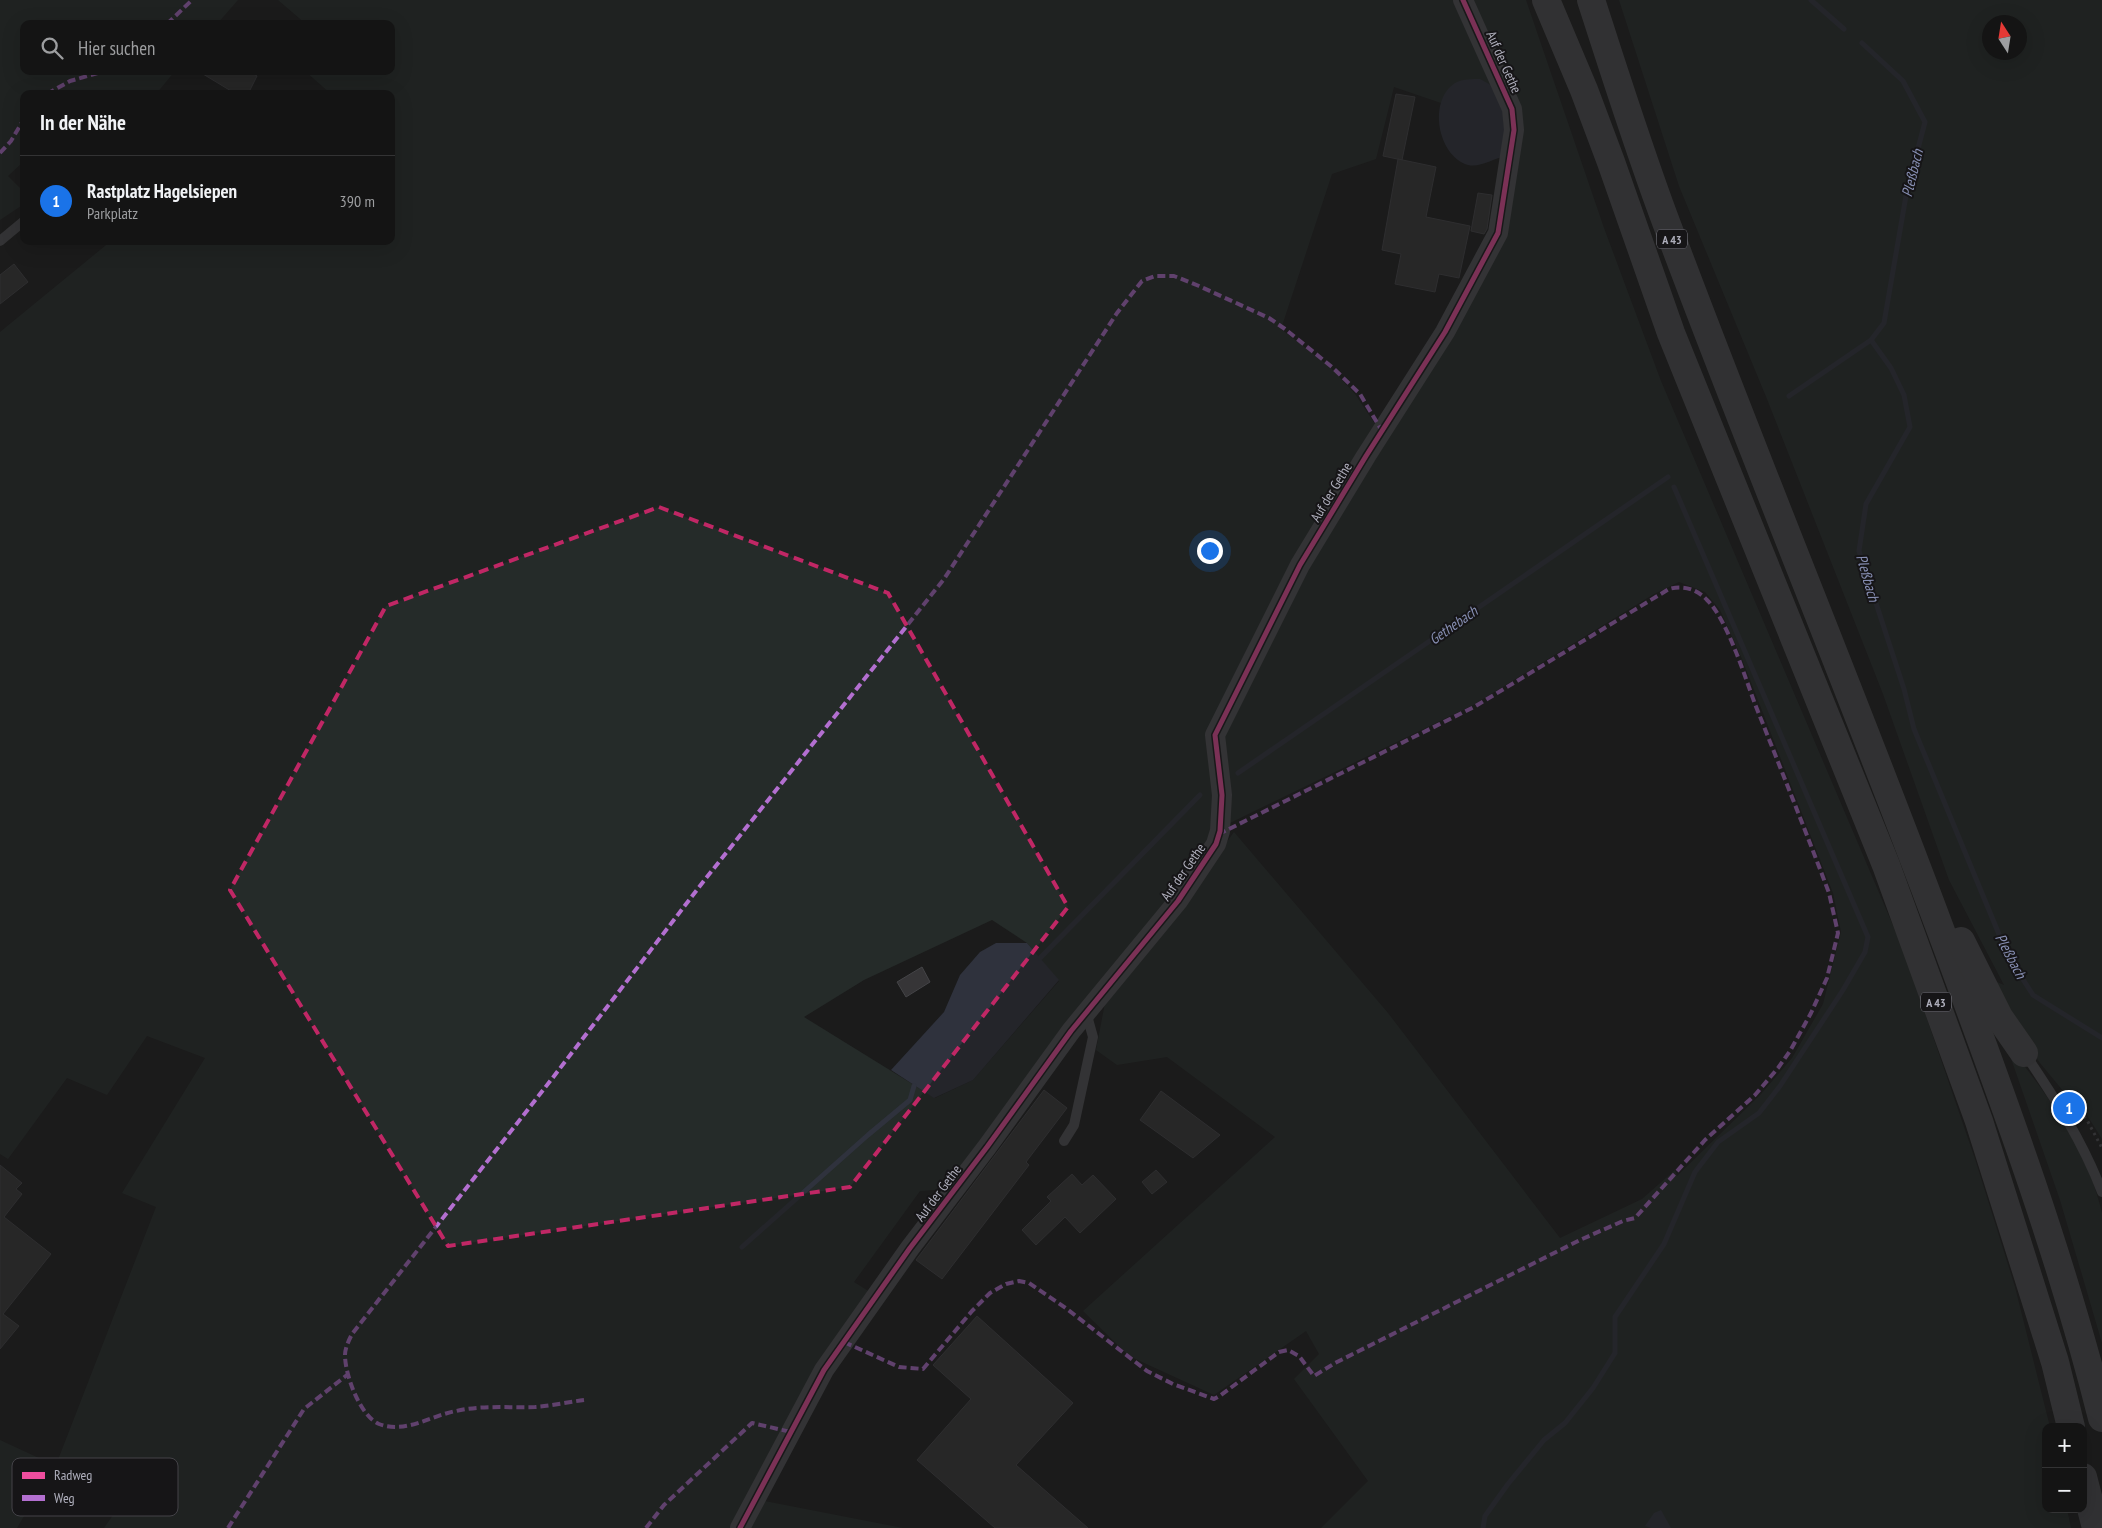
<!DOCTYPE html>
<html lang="de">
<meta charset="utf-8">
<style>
body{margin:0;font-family:"PT Sans Narrow",sans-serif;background:#212122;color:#f1f3f6}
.controls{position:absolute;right:15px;bottom:15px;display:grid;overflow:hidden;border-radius:10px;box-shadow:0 5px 20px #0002}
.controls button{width:45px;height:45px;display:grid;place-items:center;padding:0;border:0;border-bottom:1px solid #333334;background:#141414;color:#f1f3f6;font:25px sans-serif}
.compass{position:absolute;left:1982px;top:15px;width:45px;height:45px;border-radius:50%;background:#141414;box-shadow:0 5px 20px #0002;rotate:348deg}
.you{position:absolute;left:1209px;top:550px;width:18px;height:18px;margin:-12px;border:4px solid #fff;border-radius:50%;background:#1a73e8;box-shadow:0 0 0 8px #1a73e833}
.badge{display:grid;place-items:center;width:32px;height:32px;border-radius:50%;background:#1a73e8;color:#fff;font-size:16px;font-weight:700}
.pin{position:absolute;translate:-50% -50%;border:2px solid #fff;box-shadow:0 1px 5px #0006}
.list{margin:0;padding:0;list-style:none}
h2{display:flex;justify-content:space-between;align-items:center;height:65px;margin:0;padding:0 20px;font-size:21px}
h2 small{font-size:16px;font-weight:400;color:#9d9ea0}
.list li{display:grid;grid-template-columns:32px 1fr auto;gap:15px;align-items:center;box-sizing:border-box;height:90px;padding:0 20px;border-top:1px solid #333334}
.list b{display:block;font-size:19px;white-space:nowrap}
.list p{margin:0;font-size:16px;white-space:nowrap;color:#9d9ea0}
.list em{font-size:16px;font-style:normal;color:#9d9ea0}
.icon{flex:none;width:28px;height:28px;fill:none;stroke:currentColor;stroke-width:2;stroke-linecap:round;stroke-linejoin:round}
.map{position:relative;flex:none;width:2102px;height:1528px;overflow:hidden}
.search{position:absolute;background:#141414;box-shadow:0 5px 20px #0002;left:20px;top:20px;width:375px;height:55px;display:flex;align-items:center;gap:12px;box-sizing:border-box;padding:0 18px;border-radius:10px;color:#9d9ea0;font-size:19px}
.panel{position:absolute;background:#141414;box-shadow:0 5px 20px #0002;left:20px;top:90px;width:375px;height:155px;border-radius:10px}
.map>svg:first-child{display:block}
.green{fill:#252b29;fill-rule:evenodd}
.water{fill:#2f323d}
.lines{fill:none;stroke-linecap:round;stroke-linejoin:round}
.stream{stroke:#2f323d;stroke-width:5}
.building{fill:#363537;stroke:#444447}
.path{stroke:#515155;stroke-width:3;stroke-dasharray:2.5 4;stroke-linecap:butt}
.lane{stroke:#505054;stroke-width:10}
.street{stroke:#505054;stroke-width:20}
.highway{stroke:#4d4d50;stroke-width:28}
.quiet{stroke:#b36fd0;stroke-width:4;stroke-dasharray:8 4;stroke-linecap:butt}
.cycleway-casing{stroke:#161517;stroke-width:8}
.cycleway{stroke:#ef4d9e;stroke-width:5}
.marked{fill:none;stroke:#c02765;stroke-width:4;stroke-dasharray:10 6;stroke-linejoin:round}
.labels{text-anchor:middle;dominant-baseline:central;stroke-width:4;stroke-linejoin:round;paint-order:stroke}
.shield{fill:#161517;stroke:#80808a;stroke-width:1}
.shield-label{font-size:12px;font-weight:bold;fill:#aeaebb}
.street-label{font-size:14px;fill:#aeaebb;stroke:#161517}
.water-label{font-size:15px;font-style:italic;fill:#878fb3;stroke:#161517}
.key{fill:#161517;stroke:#444348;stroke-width:1}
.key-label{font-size:14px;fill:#aeaebb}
</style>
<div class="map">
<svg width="2102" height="1528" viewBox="0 0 2102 1528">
<rect width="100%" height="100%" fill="#1b1b1b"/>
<g class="green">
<path d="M0,0H238L217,24H24V71H175L156,94H105L100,91L97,94H24V161L8,176L24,192V204L0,220Z"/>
<path d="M278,0H1526L1604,228L1661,381L1903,949L1975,1159L2015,1287L2050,1427H2046V1509H2067L2071,1528H1321L1368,1481L1294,1379L1319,1354L1306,1331L1214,1395L1129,1356L1083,1311L1275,1137L1167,1057L1117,1065L1096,1050L1105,1003L1184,901L1234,832L1388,1013L1560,1238L1642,1199L1675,1170L1677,1176L1761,1094L1792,1058L1823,1004L1841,932L1833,893L1742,659L1720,610L1705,592L1679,582L1654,594L1473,705L1230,823L1220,745L1291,594L1476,284L1518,122L1507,74L1482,27L1498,89L1449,90L1441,103L1394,87L1376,159L1332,174L1281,329L1330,367L1355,394L1377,427L1207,736L1216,797L1212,844L950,1189L920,1191L854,1282L873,1294L734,1528H104L122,1502L56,1465L156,1207L122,1193L205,1058L147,1036L107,1095L67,1078L8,1159L0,1154V332L111,241H391V94H331L305,71H391V24H306ZM992,920L1027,943L1059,981L973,1080L935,1098L804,1017L864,980Z"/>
<path d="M1619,0H2102V1139L2078,1101L2064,1092L2040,1063L2012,1023L1992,980L2004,985L1949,880L1883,694L1767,399L1679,186ZM1990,22H2020V52H1990Z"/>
<path d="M2005,1041C2046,1093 2087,1148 2102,1213V1343L2060,1200Z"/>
<path d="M0,1440L54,1465L17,1528H0Z"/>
<path d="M759,1500L903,1528H743Z"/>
</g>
<g class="water">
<path d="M1480,79L1498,89L1502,95L1506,156C1494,158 1480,168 1468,165C1437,156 1427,98 1457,82C1464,79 1472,79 1480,79Z"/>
<path d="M996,943H1027L1059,980L973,1080L934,1098L891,1070L944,1012L960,975L980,952Z"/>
<path d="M1661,1510L1671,1528H1651L1645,1526L1654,1513Z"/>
</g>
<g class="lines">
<g class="stream">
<path d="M1811,0L1844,29"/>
<path d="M1871,340L1891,368L1904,395L1910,427L1866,504L1859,551L1904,689L1914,729L2008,956L2033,995L2102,1038"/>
<path d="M1789,396L1871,340L1884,323L1907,190L1925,122L1903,81L1862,43"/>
<path d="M1238,773L1668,477"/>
<path d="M1040,958L1200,795"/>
<path d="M742,1247L868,1135L910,1100L914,1086"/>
<path d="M1483,1528L1485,1516L1508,1484L1544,1440L1565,1423L1593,1388L1615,1353V1317L1664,1244L1695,1172L1718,1142L1759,1113L1780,1086L1843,990L1865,952L1868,937L1674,487"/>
</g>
</g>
<g class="building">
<path d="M198,71H248L257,76L248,94H236Z"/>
<path d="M1396,94L1415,97L1402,160L1383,156Z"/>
<path d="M1398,159L1436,167L1426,217L1470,226L1459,278L1439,274L1435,292L1395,284L1401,254L1382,250Z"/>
<path d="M1478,193L1492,195L1487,229L1484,234L1471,231Z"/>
<path d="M14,264L28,282L0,304V275Z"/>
<path d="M922,967L930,982L906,997L897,982Z"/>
<path d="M1044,1090L1067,1108L1026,1162L1029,1165L942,1279L916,1260Z"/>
<path d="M1161,1091L1220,1135L1193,1158L1140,1120Z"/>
<path d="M0,1165L22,1183L16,1189L22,1194L4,1217L51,1254L3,1314L19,1326L0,1349Z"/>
<path d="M1156,1170L1167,1182L1152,1194L1142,1182Z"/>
<path d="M1072,1174L1082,1185L1093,1175L1116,1199L1080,1233L1065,1217L1036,1245L1022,1230L1051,1201L1047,1197Z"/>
<path d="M977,1316L1073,1403L1016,1465L1088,1528H995L917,1460L971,1399L933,1365Z"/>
</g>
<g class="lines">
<path class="path" d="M2076,1106L2087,1120L2102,1148"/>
<g class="lane">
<path d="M0,241L24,221"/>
<path d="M2025,1054C2055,1098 2083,1142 2102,1192"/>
<path d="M1064,1141L1074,1125L1093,1037L1086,1012"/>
</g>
<path class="street" d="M740,1528L824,1370L910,1248L987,1147L1071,1031L1178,901L1216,844L1220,831L1222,795L1215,735L1300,565L1366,456L1445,332L1498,233L1514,130L1512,109L1463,0"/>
<g class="highway">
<path d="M1546,0L1584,90L1611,162L1671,333L1886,865L1979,1121L2055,1362L2071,1427"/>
<path d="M1591,0C1616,77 1640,154 1669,230C1759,471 1859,709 1948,950C2005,1104 2062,1258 2102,1418"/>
<path d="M1961,941L1999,1017L2024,1053"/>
<path d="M2083,1477L2096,1528"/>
</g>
<g class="quiet">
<path d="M167,24L191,1"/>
<path d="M47,94L70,81L105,71"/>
<path d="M0,153L11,141L24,119"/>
<path d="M844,1342L899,1367L923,1369L972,1311L990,1293L1006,1284L1019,1281L1029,1283L1067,1309L1147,1371L1173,1384L1214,1399L1221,1395L1279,1352L1288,1350L1299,1356L1314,1376L1335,1363L1580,1240L1623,1221L1635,1218L1705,1140L1755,1095L1778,1068L1790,1051L1811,1013L1827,978L1838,933L1829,893C1805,829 1780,767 1755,704C1745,677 1727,619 1707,600C1697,589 1683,585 1669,589L1474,707L1219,834"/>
<path d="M584,1400C568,1402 551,1406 535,1407C508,1408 482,1405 456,1411C430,1416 405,1434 379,1424C360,1416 345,1375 345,1355C345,1348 349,1340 352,1334L551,1080L703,882L944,579L1117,313L1142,281L1155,276H1174L1199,286L1269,318L1285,329L1332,367L1360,394L1382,431"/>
<path d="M228,1528L304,1409L347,1375"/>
<path d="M646,1528L664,1505L752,1423L791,1432"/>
</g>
<g class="cycleway-casing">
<path id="cycleway" d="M740,1528L824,1370L910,1248L987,1147L1071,1031L1178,901L1216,844L1220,831L1222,795L1215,735L1300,565L1366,456L1445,332L1498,233L1514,130L1512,109L1463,0"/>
</g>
<use href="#cycleway" class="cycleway"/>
</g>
<path d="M0 0H2102V1528H0ZM659,507L888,593L1068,907L850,1187L448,1246L230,890L386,606Z" fill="#1b1b1b" fill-opacity=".55" fill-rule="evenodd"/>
<path class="marked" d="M659,507L888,593L1068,907L850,1187L448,1246L230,890L386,606Z"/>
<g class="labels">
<g class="shield">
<rect x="1657" y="229.5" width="30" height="19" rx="4"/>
<rect x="1921" y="992.5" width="30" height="19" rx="4"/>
</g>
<g class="shield-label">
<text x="1672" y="239">A 43</text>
<text x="1936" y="1002">A 43</text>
</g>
<g class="street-label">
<text transform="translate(1504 62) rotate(66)">Auf der Gethe</text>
<text transform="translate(1331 492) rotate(-59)">Auf der Gethe</text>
<text transform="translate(1183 872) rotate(-55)">Auf der Gethe</text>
<text transform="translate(938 1193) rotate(-53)">Auf der Gethe</text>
</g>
<g class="water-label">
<text transform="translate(1912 173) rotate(-76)">Pleßbach</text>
<text transform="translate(1868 578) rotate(74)">Pleßbach</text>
<text transform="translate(1453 625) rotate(-35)">Gethebach</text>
<text transform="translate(2011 956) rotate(62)">Pleßbach</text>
</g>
</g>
<rect x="12" y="1458" width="166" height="58" rx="8" class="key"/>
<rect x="22" y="1472" width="23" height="7" fill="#ef4d9e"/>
<rect x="22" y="1495" width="23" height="6" fill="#b36fd0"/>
<g class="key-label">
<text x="54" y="1480">Radweg</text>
<text x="54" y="1503">Weg</text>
</g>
</svg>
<div class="controls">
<button>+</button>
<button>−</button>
</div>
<svg class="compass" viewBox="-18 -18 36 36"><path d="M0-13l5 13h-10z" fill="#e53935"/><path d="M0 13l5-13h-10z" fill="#9d9ea0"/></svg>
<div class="you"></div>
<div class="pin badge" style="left:2069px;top:1108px">1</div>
<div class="search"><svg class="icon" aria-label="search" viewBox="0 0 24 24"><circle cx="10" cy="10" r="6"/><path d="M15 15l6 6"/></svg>Hier suchen</div>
<section class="panel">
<h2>In der Nähe<small></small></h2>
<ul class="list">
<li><span class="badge">1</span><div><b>Rastplatz Hagelsiepen</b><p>Parkplatz</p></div><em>390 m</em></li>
</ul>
</section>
</div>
